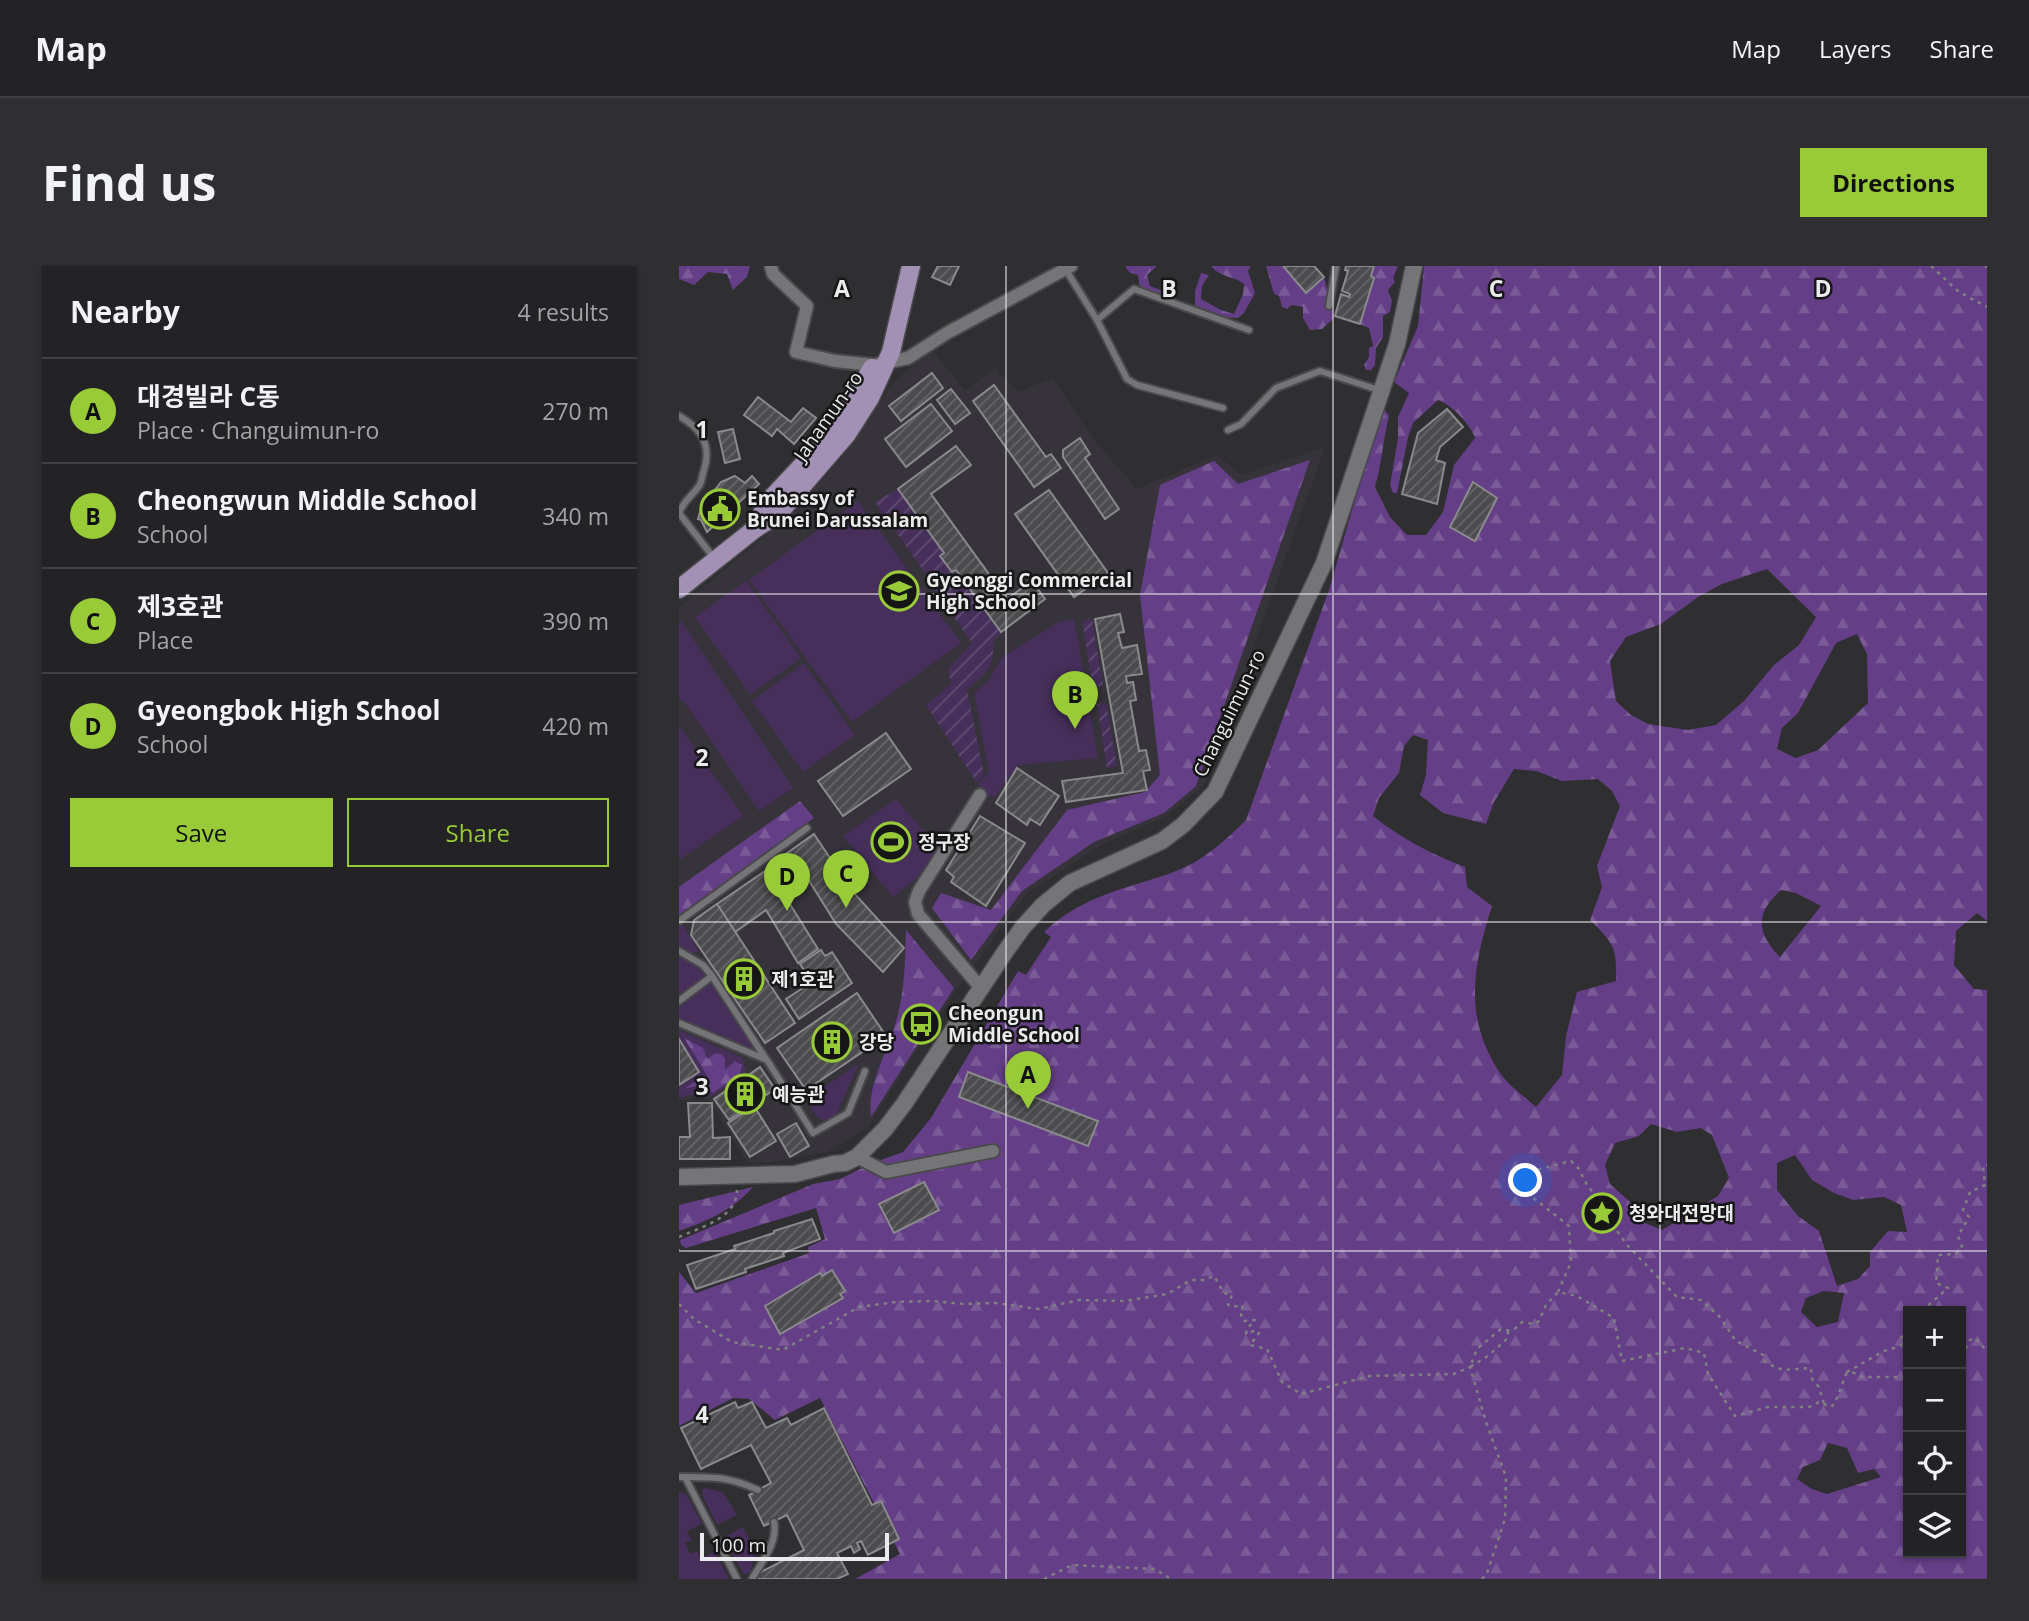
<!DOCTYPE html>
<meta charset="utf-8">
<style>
body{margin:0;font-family:"Open Sans","Noto Sans KR",sans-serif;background:#2f2f31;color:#f1f3f6}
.controls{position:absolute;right:21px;bottom:21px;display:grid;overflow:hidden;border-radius:0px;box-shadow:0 2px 5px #0004}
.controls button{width:63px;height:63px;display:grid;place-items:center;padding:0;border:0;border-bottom:2px solid #403f41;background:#232224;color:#f1f3f6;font:35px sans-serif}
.scale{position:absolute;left:21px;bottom:18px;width:189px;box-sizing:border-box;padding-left:7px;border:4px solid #ebeaec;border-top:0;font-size:19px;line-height:24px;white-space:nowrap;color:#ebeaec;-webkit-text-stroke:5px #171617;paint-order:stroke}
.you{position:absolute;left:847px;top:915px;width:24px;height:24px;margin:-18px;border:5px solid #fff;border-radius:50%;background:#1a73e8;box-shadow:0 0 0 10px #1a73e833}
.badge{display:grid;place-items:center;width:46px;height:46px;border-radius:50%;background:#98cb37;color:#111;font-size:23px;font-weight:700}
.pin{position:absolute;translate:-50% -58px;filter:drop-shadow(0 2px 4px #0008)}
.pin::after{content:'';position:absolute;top:37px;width:24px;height:21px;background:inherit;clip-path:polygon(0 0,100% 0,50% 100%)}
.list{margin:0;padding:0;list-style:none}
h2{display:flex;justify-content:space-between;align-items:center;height:91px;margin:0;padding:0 28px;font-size:30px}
h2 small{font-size:23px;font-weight:400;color:#a3a4a6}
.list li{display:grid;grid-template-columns:46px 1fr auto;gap:21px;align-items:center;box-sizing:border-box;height:105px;padding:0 28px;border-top:2px solid #403f41}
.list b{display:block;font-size:26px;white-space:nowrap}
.list p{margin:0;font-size:23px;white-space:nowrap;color:#a3a4a6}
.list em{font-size:23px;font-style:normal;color:#a3a4a6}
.actions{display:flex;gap:14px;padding:21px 28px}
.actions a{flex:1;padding:16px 0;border:2px solid #98cb37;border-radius:0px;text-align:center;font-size:24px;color:#98cb37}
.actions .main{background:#98cb37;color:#111}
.icon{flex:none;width:38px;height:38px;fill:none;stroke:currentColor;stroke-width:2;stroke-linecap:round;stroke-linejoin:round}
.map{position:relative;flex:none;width:1308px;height:1313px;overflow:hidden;border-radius:0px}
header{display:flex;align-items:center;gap:42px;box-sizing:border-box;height:98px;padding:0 35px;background:#232224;border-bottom:2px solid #403f41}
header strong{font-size:33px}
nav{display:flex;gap:38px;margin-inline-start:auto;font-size:24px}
.intro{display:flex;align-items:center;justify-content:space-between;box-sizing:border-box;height:168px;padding:0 42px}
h1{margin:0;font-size:49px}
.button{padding:18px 32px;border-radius:0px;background:#98cb37;color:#111;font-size:24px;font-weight:700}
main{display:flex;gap:42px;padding:0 42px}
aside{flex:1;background:#232224;border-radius:0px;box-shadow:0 2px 5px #0004}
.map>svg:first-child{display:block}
.built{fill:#37333b}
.grass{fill:#462f5a}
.forest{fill:url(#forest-firs);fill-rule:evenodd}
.garden{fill:url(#garden-furrows)}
.building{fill:url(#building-hatch);stroke:#8a898c;stroke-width:2}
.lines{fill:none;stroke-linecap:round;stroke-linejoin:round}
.service-casing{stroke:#4a494b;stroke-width:10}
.minor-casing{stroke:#4a494b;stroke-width:16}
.tertiary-casing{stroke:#4a494b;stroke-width:19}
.primary-casing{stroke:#4a494b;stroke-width:21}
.path{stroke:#807f81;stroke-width:2.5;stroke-dasharray:3.5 5;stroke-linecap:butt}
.service{stroke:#757477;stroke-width:6}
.minor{stroke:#757477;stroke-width:12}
.tertiary{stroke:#757477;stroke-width:16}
.primary{stroke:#a290b5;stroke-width:18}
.grid{fill:none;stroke:#ebeaec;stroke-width:2;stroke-opacity:0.55}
.labels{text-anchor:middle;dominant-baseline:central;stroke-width:5;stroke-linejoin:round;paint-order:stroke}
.street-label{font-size:19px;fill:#ebeaec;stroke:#171617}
.poi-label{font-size:19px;font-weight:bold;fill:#ebeaec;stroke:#171617;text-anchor:start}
.grid-label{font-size:23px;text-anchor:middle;font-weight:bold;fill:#ebeaec;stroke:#171617;stroke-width:5;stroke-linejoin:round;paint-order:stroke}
</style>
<header>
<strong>Map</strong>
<nav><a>Map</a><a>Layers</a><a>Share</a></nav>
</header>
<div class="intro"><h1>Find us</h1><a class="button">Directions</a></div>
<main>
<aside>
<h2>Nearby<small>4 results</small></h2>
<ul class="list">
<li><span class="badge">A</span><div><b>대경빌라 C동</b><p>Place · Changuimun-ro</p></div><em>270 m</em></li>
<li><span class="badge">B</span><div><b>Cheongwun Middle School</b><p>School</p></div><em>340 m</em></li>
<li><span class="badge">C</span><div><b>제3호관</b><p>Place</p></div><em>390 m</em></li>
<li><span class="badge">D</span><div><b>Gyeongbok High School</b><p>School</p></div><em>420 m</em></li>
</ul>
<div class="actions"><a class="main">Save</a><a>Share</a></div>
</aside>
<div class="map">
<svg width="1308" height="1313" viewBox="0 0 1308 1313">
<defs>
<pattern id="forest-firs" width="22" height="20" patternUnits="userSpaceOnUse" patternTransform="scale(1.75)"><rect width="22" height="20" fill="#643e86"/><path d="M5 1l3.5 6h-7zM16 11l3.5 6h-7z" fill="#7a5a97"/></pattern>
<pattern id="garden-furrows" width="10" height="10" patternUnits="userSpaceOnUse" patternTransform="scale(1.75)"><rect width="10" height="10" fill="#462f5a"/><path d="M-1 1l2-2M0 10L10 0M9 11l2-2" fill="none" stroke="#614d72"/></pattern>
<pattern id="building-hatch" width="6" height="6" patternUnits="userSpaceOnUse" patternTransform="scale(1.75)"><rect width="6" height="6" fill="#4c4b4e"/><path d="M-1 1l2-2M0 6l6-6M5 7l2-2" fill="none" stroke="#666568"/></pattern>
</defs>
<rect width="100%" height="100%" fill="#2f2e30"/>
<path class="built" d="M252,83L286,124L316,102L339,126L374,112L414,173L458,223L538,189L562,209L646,181L525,519L487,550L422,579L347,628L279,721L189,861L149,886L92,896H68L32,836L21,831L0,835V341L106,254L164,190L211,121Z"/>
<g class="grass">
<path d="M179,235L282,377L173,456L70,314Z"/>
<path d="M67,315L122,392L71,429L16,351Z"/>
<path d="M0,352L114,522L80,545L4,434L0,436Z"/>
<path d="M395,353L419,492L339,499L316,530L308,531L299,519L310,506L295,427L310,414L323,391L380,356Z"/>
<path d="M125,397L176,469L124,506L73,435Z"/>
<path d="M0,460L64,550L0,594Z"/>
<path d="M217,533L260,583L243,608L214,631L164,570Z"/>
<path d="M2,656L20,686L12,687L0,680V658Z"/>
<path d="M0,689L20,701L29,710L0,733Z"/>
<path d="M32,714L82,789L0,754V739Z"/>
<path d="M0,764L64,792L67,808L32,831L22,826L0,832V820L20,807L0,774Z"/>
<path d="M180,797L156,852L145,855L136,849L128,833Z"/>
<path d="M26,1222L44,1226L58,1249L38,1259L23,1229V1224Z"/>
<path d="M0,1225L8,1229L23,1258L8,1265L13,1274L6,1277L11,1288L18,1285L22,1293L36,1285L50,1313H0Z"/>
<path d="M64,1261L77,1287L71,1306L65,1309L44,1272Z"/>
</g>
<g class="forest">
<path d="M0,0H71L68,11L54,24L48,8L29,6L15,19L0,13Z"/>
<path d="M446,0H478L468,9L471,20L495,29L490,32L461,22L459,9L451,7Z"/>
<path d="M532,0H572L569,5L576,27L565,47L559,52L541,51L516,40V25L522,7L530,9L523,20L522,33L542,44L555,48L564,28L565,18C555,10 540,11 532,0Z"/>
<path d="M587,0H604L645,11L655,52L643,63L631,64L624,52V41L613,39L608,43L603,41L600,30L595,28Z"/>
<path d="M695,0H719L714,12L716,16L709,24L713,35L711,46L704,50V71L697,82L696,99L692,104H687L685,99L690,91V82L694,80L690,62L681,58L695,12L692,10Z"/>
<path d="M745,0H1308V655L1298,647L1277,665L1275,699L1295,723L1308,724V1313H176L221,1288L141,1132L96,1154L70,1133L54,1132L0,1160V1006L17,1027L130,987L129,981L146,973L137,942L7,982L2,979L1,974L134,918L161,913L191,898L224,886L252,852L339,705L347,709L372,671L365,666C407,627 447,624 497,605C524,595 547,574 567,554L650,324L703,140L710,150C704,174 703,197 696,221L711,251L728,269H747L764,246L775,199L796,172C791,158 773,139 759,134L734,157L729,171L718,227H714L711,219L719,172V151L730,127L715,116L739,60ZM1088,303L1137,351L1120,379L1095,399L1065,435L1037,459L1009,464L969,458L952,449L937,435L931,395L947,371L982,358L1019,331L1043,318ZM1178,368L1188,388L1189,437L1139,484L1117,492L1098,483L1103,462L1119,447L1157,377ZM734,469L749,474L747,509L741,529L764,547L807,558L815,536L835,503L857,505L883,515L919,513L933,525L941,540L918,600L923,621L911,654C935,678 938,681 937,715L898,726L887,770L883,809L857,841C846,831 830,820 821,807C784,751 794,701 813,640L788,621L786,601C752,588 723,573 694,550L700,532L720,507L725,480ZM1102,624L1117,627L1142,640L1101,691C1077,666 1076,647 1102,624ZM972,858L998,866L1022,862L1033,869L1050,912L1039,930L983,964L961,955L950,935L931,918L926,899L936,877L960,870ZM1116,889L1133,914L1155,927L1174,934L1205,931L1222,939L1228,966L1209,965L1191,986V1000L1179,1013L1158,1020L1140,965L1119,950L1098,924V897ZM1145,1025L1165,1027L1159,1056L1138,1061L1122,1046L1127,1032ZM1229,1045H1282V1287H1229ZM1149,1177L1168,1182L1179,1207L1195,1203L1202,1211L1148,1228L1133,1223L1118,1213L1124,1201L1141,1194Z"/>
<path d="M631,194L517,520L485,547L415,576L343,625L292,694L253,642L262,627L312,644L388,544L466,526L481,509L461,329L481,219L535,195L559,218Z"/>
<path d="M121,535L135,552L0,649V621Z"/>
<path d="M227,664L275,722L192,851C188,820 206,791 215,762C226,729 226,697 227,664Z"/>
<path d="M5,772L24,782L28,793L36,787L42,788L46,792V804L56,795L63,799L61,808L34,827L23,819L4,823L28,809Z"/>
<path d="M74,921C54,944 28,955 0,965V939Z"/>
</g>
<g class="garden">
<path d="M219,223L264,286L260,290L273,308L277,306L322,368L315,374C314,403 309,406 288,423L305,509L298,517L247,439L272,418L269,403L293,377L252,318L256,314L250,305L246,307L196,236Z"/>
<path d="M413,353L424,420L414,421L403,355Z"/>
<path d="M427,437L438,500L428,502L418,438Z"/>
</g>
<g class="building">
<path d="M259,0H280L271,19L253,11Z"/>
<path d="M604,0H635L645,11L627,27Z"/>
<path d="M667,0H695L692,10L695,12L681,58L656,50L662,28L670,31L671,28L663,25L669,5L666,4Z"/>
<path d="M253,107L264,122L222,155L210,140Z"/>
<path d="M315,119L367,191L372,188L382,202L355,221L294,135Z"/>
<path d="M272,123L291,147L276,158L258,134Z"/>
<path d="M79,131L112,156L124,142L137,152L115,178L98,163L93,170L65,149Z"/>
<path d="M252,138L273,165L227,201L206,173Z"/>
<path d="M768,143L784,161L761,181L757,194L766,197L758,238L723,228L739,167Z"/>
<path d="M54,163L61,193L46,197L39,166Z"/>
<path d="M401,172L411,188L406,192L440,243L426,253L384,191V184Z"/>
<path d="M277,180L292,199L252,228L328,333L353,315L366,333L322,366L277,304L273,306L261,290L265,287L219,223Z"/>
<path d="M56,210L66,217L73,210L80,218L28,266L22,254L19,253L24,236L35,230L33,228L42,216Z"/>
<path d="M794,216L818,232L796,275L771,261Z"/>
<path d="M370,224L429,307L395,331L336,248Z"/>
<path d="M441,348L445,366L439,367L443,382L458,379L463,408L447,410L448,417L454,416L457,434L451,435L460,485L467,484L471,504L464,505L468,524L387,536L383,515L444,507L416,353Z"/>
<path d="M207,467L232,503L164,550L139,515Z"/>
<path d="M338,502L380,530L361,559L351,553L348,559L317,537Z"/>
<path d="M301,550L346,577L307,640L272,616L275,611L267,604Z"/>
<path d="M135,568L173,625L225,682L204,706L157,658L129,613L109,628L90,600Z"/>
<path d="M89,603L139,683L119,697L87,644L56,666L38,638Z"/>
<path d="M38,638L116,757L86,777L12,669L15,654Z"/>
<path d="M142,684L146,690L153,686L173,717L120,753L107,733L133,716L121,698Z"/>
<path d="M178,727L207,770L127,824L98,782Z"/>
<path d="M0,773L20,806L0,819Z"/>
<path d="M81,801L96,823L50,854L35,833Z"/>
<path d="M289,806L419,855L409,880L280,831Z"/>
<path d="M9,837H33L34,872L51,871V893H0V871H11Z"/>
<path d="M75,840L97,875L71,891L49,857Z"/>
<path d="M117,857L130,880L111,891L98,868Z"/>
<path d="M245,916L260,944L215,967L200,938Z"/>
<path d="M133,953L141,973L104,987L105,990L66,1003L67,1006L17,1023L8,999L56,983L55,980L95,967V965Z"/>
<path d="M153,1004L166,1025L161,1028L164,1032L101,1068L86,1040L141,1007L143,1010Z"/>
<path d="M56,1136L59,1142L73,1136L87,1162L108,1152L112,1159L145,1142L193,1239L202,1235L220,1273L189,1289L182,1275L178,1277L181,1283L175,1287L172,1280L158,1287L169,1308L158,1313H77L76,1309L125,1284L108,1249L85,1260L70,1229L92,1217L72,1179L22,1203L2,1162Z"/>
</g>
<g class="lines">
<g class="service-casing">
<g id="service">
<path d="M387,4L418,54L448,113L458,119L544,142"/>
<path d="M650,40L657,0"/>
<path d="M418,54L455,23L570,64"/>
<path d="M0,150C22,162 33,180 25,204C23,209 23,216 20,220C13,230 5,234 0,247L35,292"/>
<path d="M549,164L562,158L597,122L641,105L700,124"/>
<path d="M0,655L128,562"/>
<path d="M0,685L24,699L33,710L0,735"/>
<path d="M33,710L87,793"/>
<path d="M0,757L88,794L134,867L169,847L186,805"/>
<path d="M0,1211C33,1211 48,1210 79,1224"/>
<path d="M6,1211L58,1313"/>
<path d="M73,1313C83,1295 99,1277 95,1256"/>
</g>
</g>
<g class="minor-casing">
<g id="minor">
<path d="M92,0L94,8L128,40L117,86L156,95L195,99L229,92L268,67L392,0"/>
<path d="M301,529L240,625L236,636L239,648L302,722"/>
<path d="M178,891L207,906L314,885"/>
</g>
</g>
<g class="tertiary-casing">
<path id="tertiary" d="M0,911L116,908L154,898L166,897L178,891L206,863L225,838L326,686L344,661L364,639L391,617L483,575L504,559L536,526L645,297L718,78L735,0"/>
</g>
<g class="primary-casing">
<g id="primary">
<path d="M77,262L87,238L134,188L166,147L193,102"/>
<path d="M0,323L77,262L98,249L168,168L191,132L212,86L232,0"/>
</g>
</g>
<g class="path">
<path d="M1252,0L1280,26L1308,41"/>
<path d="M1306,0L1308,1"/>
<path d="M0,971C22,961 58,952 58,924"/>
<path d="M0,983V984"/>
<path d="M879,1026L892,996L890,960L838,919L848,914L857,904L892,895L900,903L908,919L928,944L936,962L948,979L998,1031L1022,1034L1040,1050L1057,1075L1084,1089L1083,1093C1103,1108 1109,1103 1132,1102L1133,1113L1140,1121L1145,1138"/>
<path d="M0,1038L15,1053L53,1076L104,1084L180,1041L217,1036L253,1035L285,1038L317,1037L360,1043L400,1034L445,1035L488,1028L512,1014H525L535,1010L545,1027L553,1029L549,1039L553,1041L563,1039L564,1045L562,1048L564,1055L576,1054L568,1063L567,1068L577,1064L580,1067L571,1079L588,1083L603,1116L622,1128L691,1110L775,1108L791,1101L807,1156L827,1211L826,1253L808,1307L803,1313"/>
<path d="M1243,1045L1269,1022L1257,1017L1259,989L1277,988L1283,980L1279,970L1290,951L1284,944L1291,926L1306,919L1304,900L1308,899"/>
<path d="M1229,1063L1222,1072V1080L1205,1085L1168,1106H1173L1184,1111H1229"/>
<path d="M829,1065V1072L809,1090L791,1101L798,1083L822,1063C832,1066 836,1064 843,1056L855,1058L860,1055L867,1039L879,1026L898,1030L935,1052L943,1095L1006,1082L1025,1087L1029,1108L1056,1150L1089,1141H1130L1140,1136L1152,1141L1156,1137L1168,1106"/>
<path d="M1282,1090L1291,1074L1296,1072L1308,1085"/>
<path d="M365,1313L393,1299L476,1303L492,1313"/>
</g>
<use href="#service" class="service"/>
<use href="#minor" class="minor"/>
<use href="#tertiary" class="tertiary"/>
<use href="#primary" class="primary"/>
</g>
<path class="grid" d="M327,0V1313M654,0V1313M981,0V1313M0,328H1308M0,656H1308M0,985H1308"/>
<defs>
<g id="civic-ring" transform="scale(2.0125)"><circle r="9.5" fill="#171617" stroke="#98cb37" stroke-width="1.5"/><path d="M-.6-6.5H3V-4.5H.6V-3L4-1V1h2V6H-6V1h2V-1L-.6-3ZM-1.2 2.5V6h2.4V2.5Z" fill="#98cb37"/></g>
<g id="school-ring" transform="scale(2.0125)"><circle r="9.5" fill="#171617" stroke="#98cb37" stroke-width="1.5"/><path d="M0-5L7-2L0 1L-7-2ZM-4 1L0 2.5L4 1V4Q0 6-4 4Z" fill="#98cb37"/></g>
<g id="stadium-ring" transform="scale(2.0125)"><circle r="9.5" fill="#171617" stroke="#98cb37" stroke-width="1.5"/><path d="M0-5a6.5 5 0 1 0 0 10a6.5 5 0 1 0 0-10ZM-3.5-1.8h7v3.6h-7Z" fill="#98cb37"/></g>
<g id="building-ring" transform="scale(2.0125)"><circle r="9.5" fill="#171617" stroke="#98cb37" stroke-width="1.5"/><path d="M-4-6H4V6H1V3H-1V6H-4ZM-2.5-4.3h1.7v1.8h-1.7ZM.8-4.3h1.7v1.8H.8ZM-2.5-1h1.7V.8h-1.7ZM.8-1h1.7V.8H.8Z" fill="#98cb37"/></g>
<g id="bus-ring" transform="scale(2.0125)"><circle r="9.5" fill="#171617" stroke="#98cb37" stroke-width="1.5"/><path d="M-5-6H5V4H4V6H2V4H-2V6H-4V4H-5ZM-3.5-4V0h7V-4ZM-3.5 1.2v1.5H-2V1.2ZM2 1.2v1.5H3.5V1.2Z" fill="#98cb37"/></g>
<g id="sight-ring" transform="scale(2.0125)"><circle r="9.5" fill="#171617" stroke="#98cb37" stroke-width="1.5"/><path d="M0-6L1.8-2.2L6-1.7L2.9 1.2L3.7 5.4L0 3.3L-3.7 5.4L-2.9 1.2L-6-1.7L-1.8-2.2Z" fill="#98cb37"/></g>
</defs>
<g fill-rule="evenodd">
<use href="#civic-ring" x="41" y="243"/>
<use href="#school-ring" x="220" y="325"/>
<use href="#stadium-ring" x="212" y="576"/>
<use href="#building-ring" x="65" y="713"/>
<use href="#bus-ring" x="242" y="758"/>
<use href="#building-ring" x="153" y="776"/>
<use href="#building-ring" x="66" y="828"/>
<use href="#sight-ring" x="923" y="947"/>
</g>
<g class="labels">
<g class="street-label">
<text transform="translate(149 150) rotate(-55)">Jahamun-ro</text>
<text transform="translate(550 447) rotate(-64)">Changuimun-ro</text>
</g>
<g class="poi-label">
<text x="68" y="232">Embassy of<tspan x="68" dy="22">Brunei Darussalam</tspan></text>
<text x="247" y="314">Gyeonggi Commercial<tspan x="247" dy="22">High School</tspan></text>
<text x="239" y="576">정구장</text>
<text x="92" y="713">제1호관</text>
<text x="269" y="747">Cheongun<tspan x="269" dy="22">Middle School</tspan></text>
<text x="180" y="776">강당</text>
<text x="93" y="828">예능관</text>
<text x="950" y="947">청와대전망대</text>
</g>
</g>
<g class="grid-label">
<text x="163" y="31">A</text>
<text x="490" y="31">B</text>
<text x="817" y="31">C</text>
<text x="1144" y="31">D</text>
<text x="23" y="172">1</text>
<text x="23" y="500">2</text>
<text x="23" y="829">3</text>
<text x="23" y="1157">4</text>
</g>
</svg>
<div class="controls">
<button>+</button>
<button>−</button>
<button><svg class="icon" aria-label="locate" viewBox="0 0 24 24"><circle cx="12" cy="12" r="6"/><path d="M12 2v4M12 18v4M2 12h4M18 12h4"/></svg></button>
<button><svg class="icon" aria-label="layers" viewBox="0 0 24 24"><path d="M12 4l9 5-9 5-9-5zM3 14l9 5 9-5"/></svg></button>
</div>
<div class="scale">100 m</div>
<div class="you"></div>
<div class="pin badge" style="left:349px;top:843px">A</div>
<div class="pin badge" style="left:396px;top:463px">B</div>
<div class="pin badge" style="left:167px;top:642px">C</div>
<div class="pin badge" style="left:108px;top:645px">D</div>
</div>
</main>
